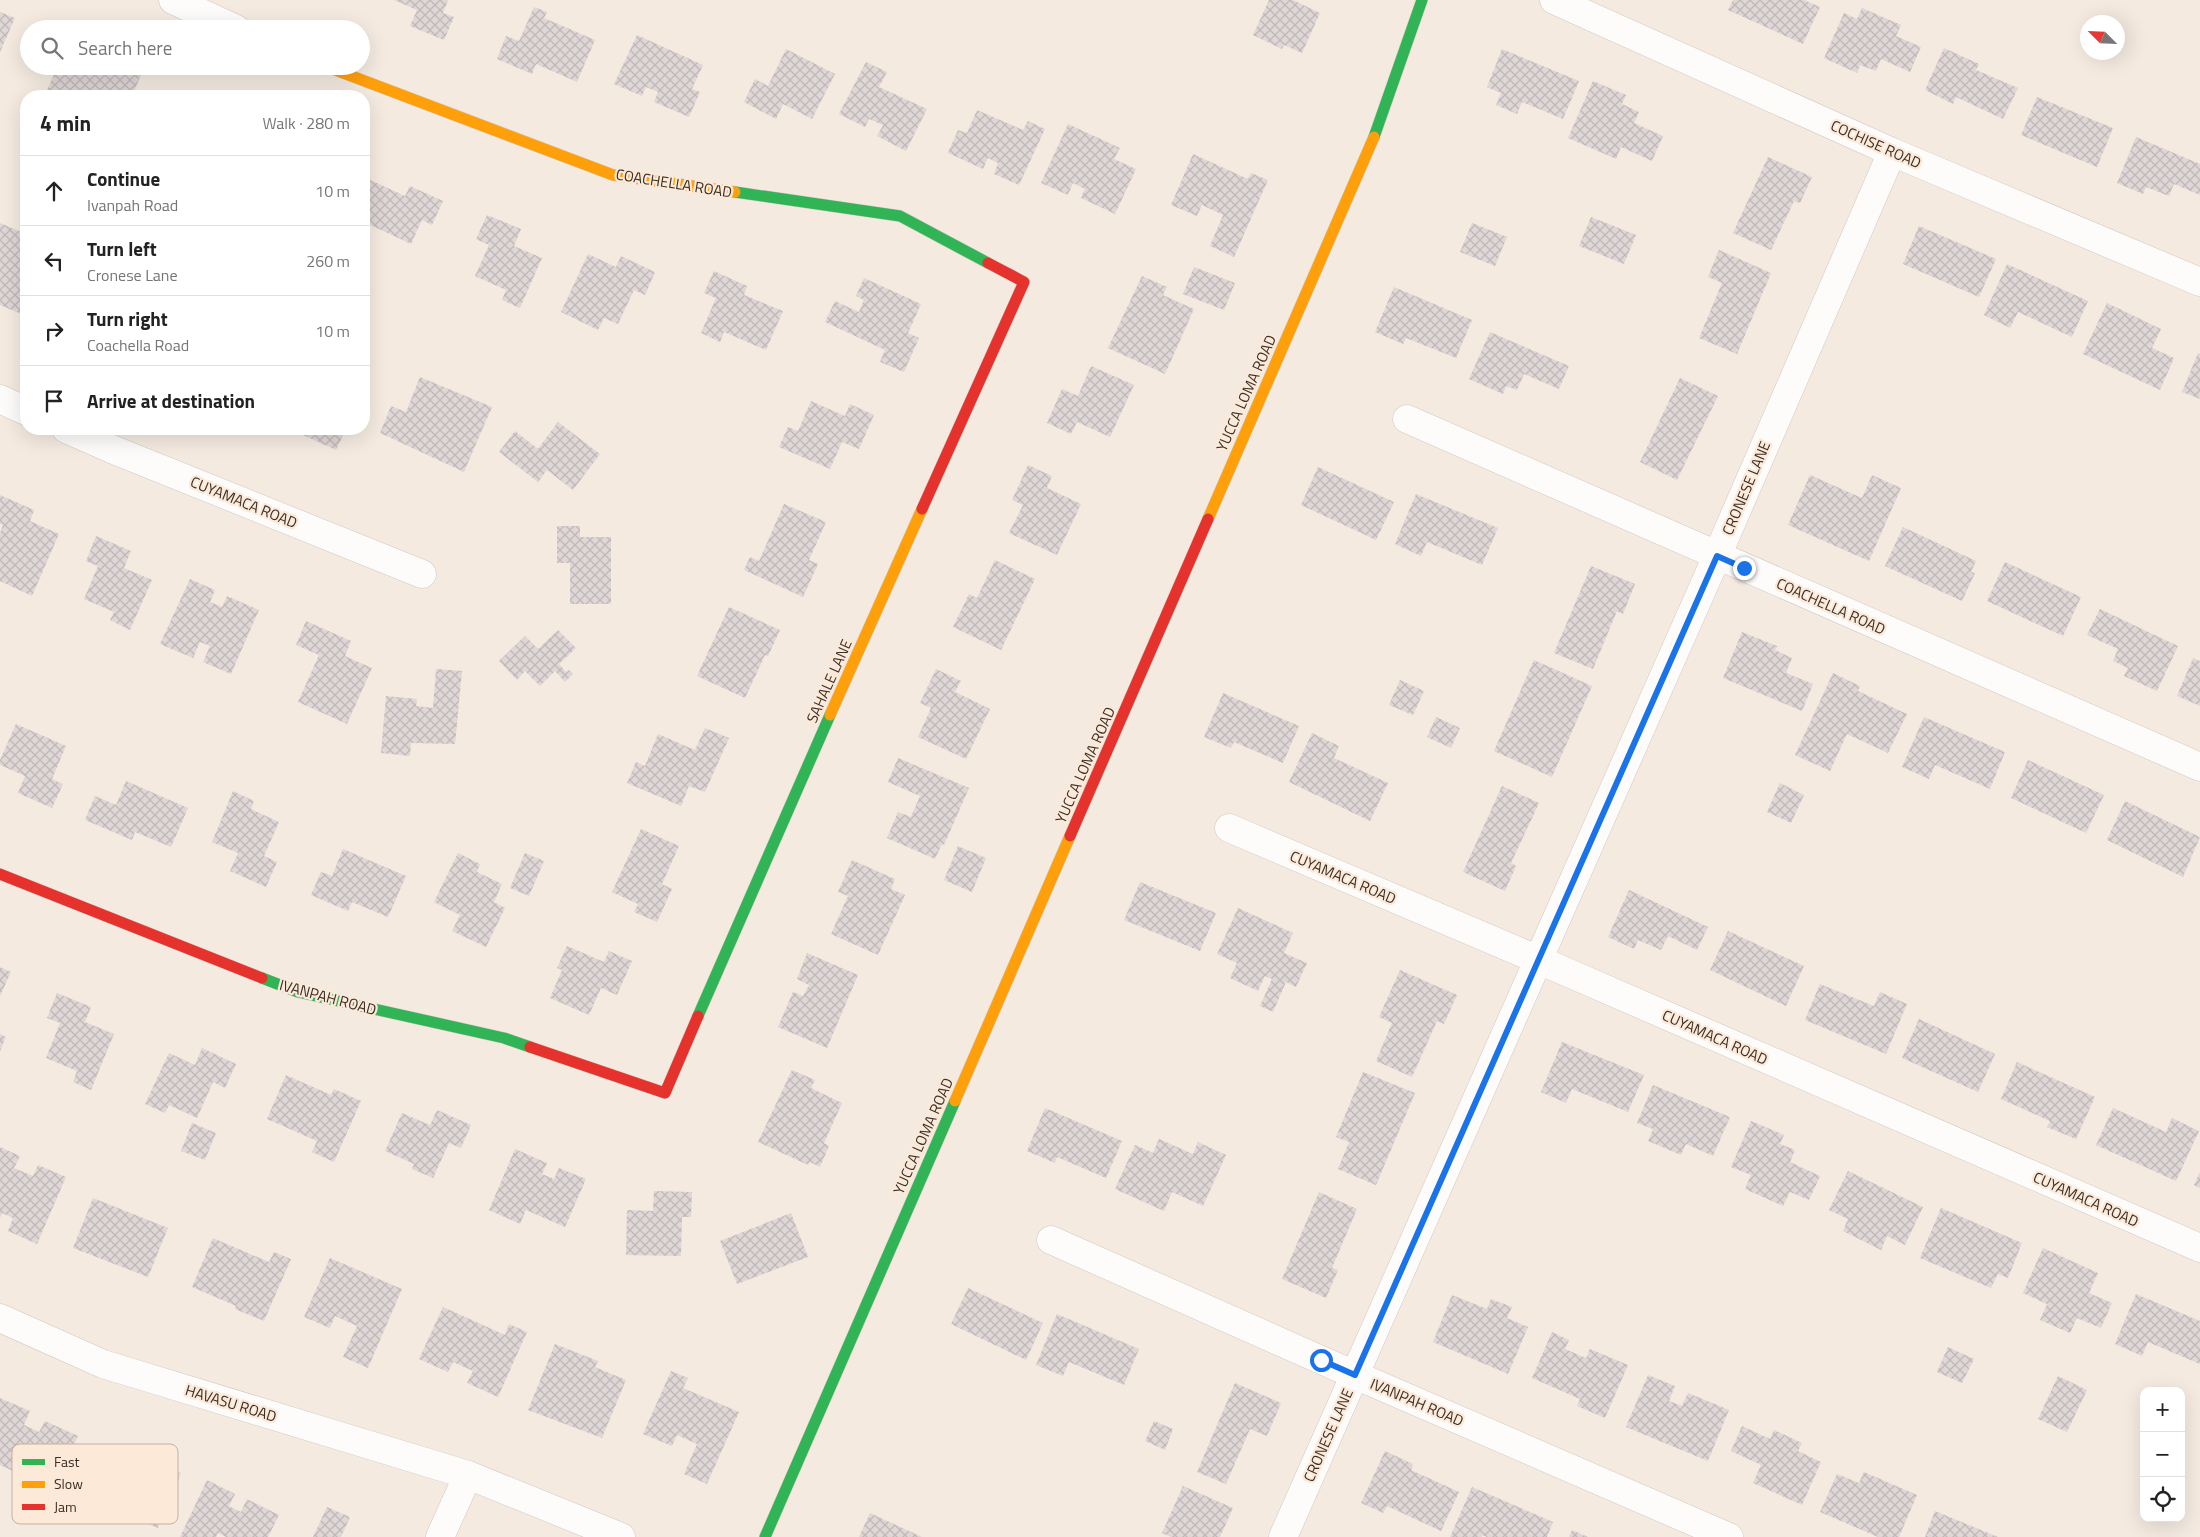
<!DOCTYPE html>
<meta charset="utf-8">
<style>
body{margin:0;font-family:"Titillium Web",sans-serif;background:#f6f6f6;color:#222}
.controls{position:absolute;right:15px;bottom:15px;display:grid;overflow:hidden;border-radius:10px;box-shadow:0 5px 20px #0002}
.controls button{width:45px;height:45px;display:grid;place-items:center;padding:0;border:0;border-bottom:1px solid #e0e0e0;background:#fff;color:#222;font:25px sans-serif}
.compass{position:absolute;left:2080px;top:15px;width:45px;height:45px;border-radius:50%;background:#fff;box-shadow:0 5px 20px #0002;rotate:294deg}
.stop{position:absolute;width:15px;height:15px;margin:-11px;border:4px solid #1a73e8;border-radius:50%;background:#fff}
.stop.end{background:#1a73e8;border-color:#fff;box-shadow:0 1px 5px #0008}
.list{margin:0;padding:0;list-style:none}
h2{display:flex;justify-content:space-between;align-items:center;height:65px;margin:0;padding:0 20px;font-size:21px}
h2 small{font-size:16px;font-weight:400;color:#767676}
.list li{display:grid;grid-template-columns:32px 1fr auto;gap:15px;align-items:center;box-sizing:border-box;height:70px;padding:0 20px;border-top:1px solid #e0e0e0}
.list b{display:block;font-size:19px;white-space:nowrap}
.list p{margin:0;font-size:16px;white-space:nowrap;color:#767676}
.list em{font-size:16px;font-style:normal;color:#767676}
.icon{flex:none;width:28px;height:28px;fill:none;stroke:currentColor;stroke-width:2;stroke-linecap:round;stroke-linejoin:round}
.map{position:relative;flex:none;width:2200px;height:1537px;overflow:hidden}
.search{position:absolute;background:#fff;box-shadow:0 5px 20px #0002;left:20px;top:20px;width:350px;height:55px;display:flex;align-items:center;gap:12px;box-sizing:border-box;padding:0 18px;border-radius:28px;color:#767676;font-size:19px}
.panel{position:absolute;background:#fff;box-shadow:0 5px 20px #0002;left:20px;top:90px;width:350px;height:345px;border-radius:20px}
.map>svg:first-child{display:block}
.building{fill:url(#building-cross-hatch)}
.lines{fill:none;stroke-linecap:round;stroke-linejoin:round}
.street-casing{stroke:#d2c8c0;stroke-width:29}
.fast-casing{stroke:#d2c8c0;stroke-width:12}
.slow-casing{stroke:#d2c8c0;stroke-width:12}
.jam-casing{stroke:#d2c8c0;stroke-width:12}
.street{stroke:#fdfcfa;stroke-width:28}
.fast{stroke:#30b455;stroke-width:11}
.slow{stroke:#ff9f0a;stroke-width:11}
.jam{stroke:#e5322d;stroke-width:11}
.route{stroke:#1a73e8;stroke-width:6}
.labels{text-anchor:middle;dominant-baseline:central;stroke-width:4.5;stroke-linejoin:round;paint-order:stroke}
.street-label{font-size:15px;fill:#393028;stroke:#fce9d8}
.key{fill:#fce9d8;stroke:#c2b2a3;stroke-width:1}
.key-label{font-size:14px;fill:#393028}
</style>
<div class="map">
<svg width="2200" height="1537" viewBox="0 0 2200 1537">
<defs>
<pattern id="building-cross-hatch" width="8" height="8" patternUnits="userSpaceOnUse" patternTransform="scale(1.25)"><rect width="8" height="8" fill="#dfd6d6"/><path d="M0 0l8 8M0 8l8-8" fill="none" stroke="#c0b8b8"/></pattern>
</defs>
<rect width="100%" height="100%" fill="#f4eae0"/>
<g class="building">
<path d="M394,0H448L443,13L454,17L444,40L410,26L417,10Z"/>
<path d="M1269,0H1293L1320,13L1302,53L1284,45L1282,49L1253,35Z"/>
<path d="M1733,0H1804L1820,7L1803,44L1728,10Z"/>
<path d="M534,7L547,12L544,18L595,40L577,82L536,64L532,74L497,59L506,36L519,41Z"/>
<path d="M1862,8L1901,25L1896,36L1921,47L1910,72L1881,59L1876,71L1860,65L1857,73L1824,58L1844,13L1857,19Z"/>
<path d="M0,12L15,18L0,52Z"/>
<path d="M637,35L703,65L692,89L700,92L689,117L654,102L658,92L646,87L642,96L614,84Z"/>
<path d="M1944,48L1979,64L1976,70L2018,88L2003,119L1956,97L1953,104L1925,90Z"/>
<path d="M786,49L835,74L812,119L783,104L776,119L744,102L755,79L768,86Z"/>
<path d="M1502,49L1579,81L1563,119L1522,102L1517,114L1496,105L1501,93L1487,87Z"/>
<path d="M866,62L887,72L879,87L927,109L906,151L877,136L883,125L869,119L865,127L839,114Z"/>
<path d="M58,66H145L132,96H61L47,90Z"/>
<path d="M1593,81L1626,95L1622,104L1639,112L1634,123L1663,136L1652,161L1621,147L1616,159L1568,138Z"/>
<path d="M2037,97L2113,128L2097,167L2021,135Z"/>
<path d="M977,110L1023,130L1028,121L1045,129L1019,185L994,174L998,163L988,158L983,169L948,153L958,130L967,133Z"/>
<path d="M1068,124L1120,148L1114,159L1136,169L1115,214L1081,198L1085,189L1073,183L1068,195L1041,183Z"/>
<path d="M2136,137L2200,164V195L2174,184L2169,196L2146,187L2143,194L2117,183Z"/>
<path d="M1193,154L1248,179L1251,173L1268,180L1234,257L1210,246L1223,215L1202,205L1197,216L1171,205Z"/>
<path d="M1768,157L1812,177L1800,203L1794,201L1771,250L1733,233Z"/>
<path d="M368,179L405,196L410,186L443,201L432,225L422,220L411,244L364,222V188Z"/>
<path d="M487,215L521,229L514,246L542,258L520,308L502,300L506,290L475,276L489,245L476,239Z"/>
<path d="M1591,217L1636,235L1624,264L1579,246Z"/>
<path d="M0,223L26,234V274L21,286L26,288V316L0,305Z"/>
<path d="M1472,223L1507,237L1495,266L1460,252Z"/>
<path d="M1919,226L1996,259L1979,297L1903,264Z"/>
<path d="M1719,250L1771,273L1737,354L1699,338L1722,283L1708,277Z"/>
<path d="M588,254L616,267L621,256L655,272L645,295L634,290L618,324L604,318L598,330L561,312Z"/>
<path d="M2007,264L2088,301L2072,337L2018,312L2010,328L1984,315Z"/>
<path d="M1194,267L1235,283L1224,310L1183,294Z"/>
<path d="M714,271L747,286L744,295L783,311L766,350L724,332L720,342L701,333L716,298L704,293Z"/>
<path d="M1142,276L1167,287L1163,295L1194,309L1165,374L1108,348Z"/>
<path d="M864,278L921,304L908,333L919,338L904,372L880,362L885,350L825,322L835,301L859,312L864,300L856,296Z"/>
<path d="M1394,287L1472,320L1456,358L1406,338L1403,344L1375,332Z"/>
<path d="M2107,303L2161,329L2152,348L2174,358L2160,390L2083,354Z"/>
<path d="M1490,332L1569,366L1559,389L1524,374L1517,390L1506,386L1503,394L1469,379Z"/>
<path d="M2198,353L2200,354V399L2182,392Z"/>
<path d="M1091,366L1134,385L1110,437L1077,422L1071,434L1047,423L1062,389L1078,396Z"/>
<path d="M420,377L492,407L464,472L380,433L391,406L406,412Z"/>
<path d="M1680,378L1718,396L1677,480L1640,462Z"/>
<path d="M811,401L845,416L850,404L874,415L859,449L842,442L830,469L779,447L788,427L798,431Z"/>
<path d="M558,422L600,454L573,490L547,470L538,482L499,452L515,431L538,449Z"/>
<path d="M304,429H346L336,450L301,434Z"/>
<path d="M1028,465L1052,476L1047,488L1081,504L1057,555L1009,533L1023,505L1012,500Z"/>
<path d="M1318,467L1394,502L1376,540L1301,505Z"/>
<path d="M1810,475L1862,498L1872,475L1901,488L1869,561L1788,525Z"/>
<path d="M1416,494L1498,528L1482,565L1427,542L1421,556L1395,544Z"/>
<path d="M0,495L34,510L30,521L59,534L32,596L0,581V533L3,525L0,524Z"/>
<path d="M784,504L826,522L809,560L818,564L803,597L744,570L750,557L759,561Z"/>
<path d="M557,526H580V537H611V604H570V563H557Z"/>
<path d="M1903,527L1976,561L1971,572L1975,573L1962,601L1885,566Z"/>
<path d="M96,536L131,551L124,568L152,580L130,630L110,620L114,612L84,599L98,566L86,561Z"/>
<path d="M995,560L1035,579L1001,650L953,627L969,594L977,598Z"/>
<path d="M2005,562L2081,597L2063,636L1987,601Z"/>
<path d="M1591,566L1635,584L1623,614L1617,611L1593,669L1554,653Z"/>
<path d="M190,579L215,590L210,602L222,607L227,596L259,610L231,674L203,662L210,646L200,642L193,658L160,644Z"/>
<path d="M729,607L780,630L768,656L765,655L745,698L697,676Z"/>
<path d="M2100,609L2178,646L2157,691L2124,676L2128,668L2113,661L2118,649L2087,635Z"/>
<path d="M306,621L351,641L345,656L372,668L347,724L298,702L319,655L296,645Z"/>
<path d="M558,630L576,648L559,664L566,672L569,670L573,674L565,682L555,671L540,686L525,671L517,680L499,661L525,636L538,649Z"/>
<path d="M1742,632L1777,646L1775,650L1792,658L1786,673L1813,684L1802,711L1723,678Z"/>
<path d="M2193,658L2200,661V706L2177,696Z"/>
<path d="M1534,660L1592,686L1552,777L1494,751Z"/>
<path d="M436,669L462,671L455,744L411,743L410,756L381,753L386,696L417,699L416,706L433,708Z"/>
<path d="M936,669L961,681L955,692L990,709L966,759L918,737L931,708L920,703Z"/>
<path d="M1833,673L1860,686L1858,691L1907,714L1888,753L1847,734L1830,771L1795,755Z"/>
<path d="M1400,680L1424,691L1413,715L1389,705Z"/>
<path d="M1223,693L1299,726L1283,763L1234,742L1231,748L1204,737Z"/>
<path d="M1436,717L1460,728L1451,748L1427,737Z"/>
<path d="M1924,717L2005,752L1990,789L1935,765L1929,779L1902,767Z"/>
<path d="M16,724L66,746L52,779L63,784L52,808L18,793L25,776L0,765V760Z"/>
<path d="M705,728L729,738L705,792L689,786L681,806L627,783L636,762L645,766L658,734L695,750Z"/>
<path d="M1312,733L1339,746L1334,758L1388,783L1370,821L1289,782Z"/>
<path d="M898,758L969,788L944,845L942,844L935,859L887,838L898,812L911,817L920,796L888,782Z"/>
<path d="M2028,760L2104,795L2086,833L2011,798Z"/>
<path d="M126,781L188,808L171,847L135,832L132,840L85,820L95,796L116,805Z"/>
<path d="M1780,783L1804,795L1791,823L1767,812Z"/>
<path d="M1502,786L1539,803L1511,863L1516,866L1505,891L1463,872Z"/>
<path d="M233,791L254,801L251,809L279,822L264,856L277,862L266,887L230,871L238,853L212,842Z"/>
<path d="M2125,801L2200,837L2183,877L2107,840Z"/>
<path d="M641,829L679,846L662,884L672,889L657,922L634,912L638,904L612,892Z"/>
<path d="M958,846L986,858L972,892L944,880Z"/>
<path d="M343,849L406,876L388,917L352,902L348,911L311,895L321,872L332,876Z"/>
<path d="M458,853L480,864L477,872L502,884L494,902L505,908L486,947L452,931L460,915L434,902Z"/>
<path d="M525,853L544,861L529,896L510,888Z"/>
<path d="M852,860L895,879L891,889L905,895L878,955L831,934L848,896L838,892Z"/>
<path d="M1140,882L1216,913L1200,951L1124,920Z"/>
<path d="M1629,890L1708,927L1697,950L1668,936L1661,950L1638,940L1634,949L1608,937Z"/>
<path d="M1238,908L1293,933L1284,953L1307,963L1296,987L1286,982L1273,1012L1260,1006L1272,979L1265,976L1258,991L1230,978L1237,963L1217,954Z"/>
<path d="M1728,931L1804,966L1786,1006L1710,970Z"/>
<path d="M567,946L604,962L609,951L632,961L617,995L601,988L589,1015L550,998L562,970L557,968Z"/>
<path d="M807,953L858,975L827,1048L778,1027L793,992L803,996L809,985L797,979Z"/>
<path d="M0,967L11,972L0,996Z"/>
<path d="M1400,970L1457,995L1444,1024L1437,1021L1412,1077L1376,1061L1392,1023L1379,1017Z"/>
<path d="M1820,984L1874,1006L1880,992L1907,1004L1886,1054L1805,1020Z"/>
<path d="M57,993L91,1007L85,1022L114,1034L91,1090L73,1082L77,1071L46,1058L60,1023L47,1018Z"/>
<path d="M1919,1019L1995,1054L1978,1092L1902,1058Z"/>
<path d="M0,1034L6,1037L0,1051Z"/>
<path d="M1562,1042L1644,1075L1628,1112L1572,1089L1566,1103L1541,1092Z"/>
<path d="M202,1048L236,1064L225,1088L213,1082L197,1118L169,1105L165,1113L145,1104L169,1053L195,1065Z"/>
<path d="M2017,1062L2095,1097L2076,1139L2047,1127L2050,1121L2001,1099Z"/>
<path d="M792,1070L815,1080L811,1088L842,1103L824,1143L829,1146L820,1167L810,1162L808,1165L758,1142Z"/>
<path d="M1363,1072L1415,1093L1376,1185L1338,1169L1349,1142L1336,1137Z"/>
<path d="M286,1075L331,1095L334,1089L361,1101L334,1162L312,1152L317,1141L267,1119Z"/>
<path d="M1653,1085L1730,1117L1713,1156L1686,1144L1681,1155L1648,1141L1653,1129L1637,1123Z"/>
<path d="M1045,1108L1122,1141L1106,1178L1057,1157L1055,1163L1027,1151Z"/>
<path d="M2113,1108L2166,1132L2172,1118L2199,1131L2176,1181L2096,1145Z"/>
<path d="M437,1110L471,1125L461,1148L449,1143L433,1178L412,1169L414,1164L385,1151L402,1113L430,1125Z"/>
<path d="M1751,1121L1784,1135L1780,1144L1795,1150L1790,1162L1820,1176L1809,1200L1790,1192L1783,1206L1745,1189L1751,1175L1731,1167Z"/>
<path d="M192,1123L216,1133L205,1160L181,1151Z"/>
<path d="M1159,1139L1193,1154L1198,1142L1226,1155L1203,1206L1172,1192L1164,1211L1115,1189L1135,1145L1153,1153Z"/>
<path d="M0,1147L20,1156L14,1168L33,1176L38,1165L66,1177L37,1244L8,1231L13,1218L2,1213L0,1218Z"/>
<path d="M515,1149L547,1163L542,1174L554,1179L559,1168L586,1179L565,1227L526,1210L520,1224L489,1210Z"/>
<path d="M1848,1171L1923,1207L1905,1245L1887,1236L1881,1250L1843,1231L1848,1219L1829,1210Z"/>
<path d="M2200,1172V1188L2194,1185Z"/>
<path d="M654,1191L692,1192L691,1217H682L681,1256L626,1255L627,1210L653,1211Z"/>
<path d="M1319,1192L1357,1209L1332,1268L1338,1270L1326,1298L1282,1279Z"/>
<path d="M93,1198L168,1228L148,1277L73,1248Z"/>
<path d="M1941,1208L2022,1243L2008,1278L1998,1274L1991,1288L1920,1258Z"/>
<path d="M791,1213L808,1257L737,1284L720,1241Z"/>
<path d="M213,1238L269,1262L274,1252L291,1259L264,1321L235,1309L236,1306L192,1287Z"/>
<path d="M2043,1248L2098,1273L2089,1293L2112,1303L2101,1328L2077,1318L2070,1333L2040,1320L2047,1304L2023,1293Z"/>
<path d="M330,1258L402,1289L368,1368L343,1357L357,1326L335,1316L330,1328L304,1317Z"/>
<path d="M968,1288L1043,1323L1026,1360L951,1324Z"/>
<path d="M2136,1294L2200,1321V1364L2148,1342L2142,1356L2115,1344Z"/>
<path d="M1452,1295L1487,1309L1491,1299L1512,1307L1507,1318L1528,1327L1508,1374L1433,1342Z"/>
<path d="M443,1307L505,1335L509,1324L527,1332L498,1397L467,1383L473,1371L453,1362L448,1372L419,1359Z"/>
<path d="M1057,1314L1139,1349L1124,1385L1069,1362L1063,1376L1036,1365Z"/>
<path d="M1552,1332L1569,1340L1565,1349L1586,1358L1590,1349L1628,1365L1605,1418L1577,1406L1580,1399L1532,1378Z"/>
<path d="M555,1344L598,1361L595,1367L626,1380L602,1438L528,1410Z"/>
<path d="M1948,1347L1974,1359L1962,1383L1937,1372Z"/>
<path d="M671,1371L688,1378L683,1388L739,1412L707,1484L684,1474L697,1444L677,1435L672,1446L643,1434Z"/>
<path d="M1648,1375L1675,1386L1669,1401L1682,1406L1688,1393L1729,1410L1708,1461L1626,1427Z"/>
<path d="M2058,1376L2087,1390L2067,1432L2038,1419Z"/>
<path d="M1235,1383L1281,1403L1267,1436L1250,1429L1226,1484L1197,1472Z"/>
<path d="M0,1398L30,1411L24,1425L39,1432L45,1421L78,1436L53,1490L0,1465Z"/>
<path d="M1154,1421L1173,1429L1165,1450L1145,1441Z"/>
<path d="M1742,1426L1770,1439L1774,1430L1802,1443L1798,1451L1821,1462L1802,1505L1753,1483L1761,1465L1731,1451Z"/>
<path d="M104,1446L150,1466L152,1461L181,1473L158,1528L118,1511L113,1524L77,1508Z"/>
<path d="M1385,1451L1413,1464L1411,1470L1459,1492L1441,1531L1387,1506L1383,1513L1361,1503Z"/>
<path d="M1864,1472L1917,1495L1899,1537H1878L1820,1512L1837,1474L1859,1483Z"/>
<path d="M207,1480L235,1494L229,1506L241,1512L247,1499L279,1515L268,1537H226L218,1533L216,1537H180Z"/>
<path d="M1183,1486L1233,1508L1220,1537H1171L1162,1533Z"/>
<path d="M1472,1487L1553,1522L1547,1537H1487L1482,1535V1537H1450Z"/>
<path d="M327,1507L350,1517L341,1537H313Z"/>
<path d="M1935,1511L1998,1537H1925Z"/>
<path d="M870,1513L922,1537H859Z"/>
<path d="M1572,1530L1588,1537H1569Z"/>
</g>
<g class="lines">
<g class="street-casing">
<g id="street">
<path d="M173,0L236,29"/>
<path d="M1554,0L1892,152L2200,282"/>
<path d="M0,399L26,411"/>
<path d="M1407,419L2200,767"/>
<path d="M66,429L114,450L422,574"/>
<path d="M1229,828L1539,960L2200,1248"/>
<path d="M1051,1240L1355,1375L1729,1537"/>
<path d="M0,1318L103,1364L468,1475L621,1537"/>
<path d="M440,1537L468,1475"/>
<path d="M1283,1537L1717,556L1892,152"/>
</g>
</g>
<g class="fast-casing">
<g id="fast">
<path d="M1374,137L1422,0"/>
<path d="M735,192L900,216L988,263"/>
<path d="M262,978L298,992L504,1038L530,1047"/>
<path d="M698,1016L830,715"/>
<path d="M765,1537L955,1101"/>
</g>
</g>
<g class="slow-casing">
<g id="slow">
<path d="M325,66L613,175L735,192"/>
<path d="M1208,519L1374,137"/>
<path d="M830,715L922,509"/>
<path d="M955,1101L1070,836"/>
</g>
</g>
<g class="jam-casing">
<g id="jam">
<path d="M922,509L1024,282L988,263"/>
<path d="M1070,836L1208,519"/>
<path d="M0,874L262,978"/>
<path d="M530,1047L665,1093L698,1016"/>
</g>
</g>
<use href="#street" class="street"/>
<use href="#fast" class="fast"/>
<use href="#slow" class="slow"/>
<use href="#jam" class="jam"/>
</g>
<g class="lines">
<path class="route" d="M1321,1360L1355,1375L1717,556L1744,568"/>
</g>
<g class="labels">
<g class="street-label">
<text transform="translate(1876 144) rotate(24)">COCHISE ROAD</text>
<text transform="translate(674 183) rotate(9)">COACHELLA ROAD</text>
<text transform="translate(1246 393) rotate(-66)">YUCCA LOMA ROAD</text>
<text transform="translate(1746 488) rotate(-67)">CRONESE LANE</text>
<text transform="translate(244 502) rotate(22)">CUYAMACA ROAD</text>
<text transform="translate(1831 606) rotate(24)">COACHELLA ROAD</text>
<text transform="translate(829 681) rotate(-66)">SAHALE LANE</text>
<text transform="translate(1085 765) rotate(-66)">YUCCA LOMA ROAD</text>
<text transform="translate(1343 877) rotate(23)">CUYAMACA ROAD</text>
<text transform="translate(328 997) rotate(15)">IVANPAH ROAD</text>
<text transform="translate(1715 1037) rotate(24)">CUYAMACA ROAD</text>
<text transform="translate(923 1136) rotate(-66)">YUCCA LOMA ROAD</text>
<text transform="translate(2086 1199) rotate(24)">CUYAMACA ROAD</text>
<text transform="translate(1417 1402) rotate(23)">IVANPAH ROAD</text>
<text transform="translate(231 1403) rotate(17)">HAVASU ROAD</text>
<text transform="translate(1328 1435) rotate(-66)">CRONESE LANE</text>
</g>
</g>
<rect x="12" y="1444" width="166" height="80" rx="8" class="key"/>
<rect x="22" y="1459" width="23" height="6" fill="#30b455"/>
<rect x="22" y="1481" width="23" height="7" fill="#ff9f0a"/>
<rect x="22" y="1504" width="23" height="6" fill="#e5322d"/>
<g class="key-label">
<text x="54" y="1467">Fast</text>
<text x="54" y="1489">Slow</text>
<text x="54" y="1512">Jam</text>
</g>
</svg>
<div class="controls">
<button>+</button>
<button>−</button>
<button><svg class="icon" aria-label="locate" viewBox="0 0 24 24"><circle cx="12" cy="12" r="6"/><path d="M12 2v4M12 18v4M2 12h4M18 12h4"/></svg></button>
</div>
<svg class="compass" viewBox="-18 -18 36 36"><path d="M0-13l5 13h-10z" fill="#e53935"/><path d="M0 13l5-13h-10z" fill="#767676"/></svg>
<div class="stop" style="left:1321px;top:1360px"></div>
<div class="stop end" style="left:1744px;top:568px"></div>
<div class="search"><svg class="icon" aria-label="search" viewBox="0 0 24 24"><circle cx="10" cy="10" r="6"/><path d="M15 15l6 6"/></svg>Search here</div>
<section class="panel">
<h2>4 min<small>Walk · 280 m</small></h2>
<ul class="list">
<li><svg class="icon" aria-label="ahead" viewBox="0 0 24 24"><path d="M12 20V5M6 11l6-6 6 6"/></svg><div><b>Continue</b><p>Ivanpah Road</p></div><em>10 m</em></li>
<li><svg class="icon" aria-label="left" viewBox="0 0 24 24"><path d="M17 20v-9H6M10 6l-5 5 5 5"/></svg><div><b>Turn left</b><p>Cronese Lane</p></div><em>260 m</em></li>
<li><svg class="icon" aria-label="right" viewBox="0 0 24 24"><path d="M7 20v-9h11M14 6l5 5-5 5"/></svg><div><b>Turn right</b><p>Coachella Road</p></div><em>10 m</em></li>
<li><svg class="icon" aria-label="arrive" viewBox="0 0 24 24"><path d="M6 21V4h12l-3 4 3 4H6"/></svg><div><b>Arrive at destination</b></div></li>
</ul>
</section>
</div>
